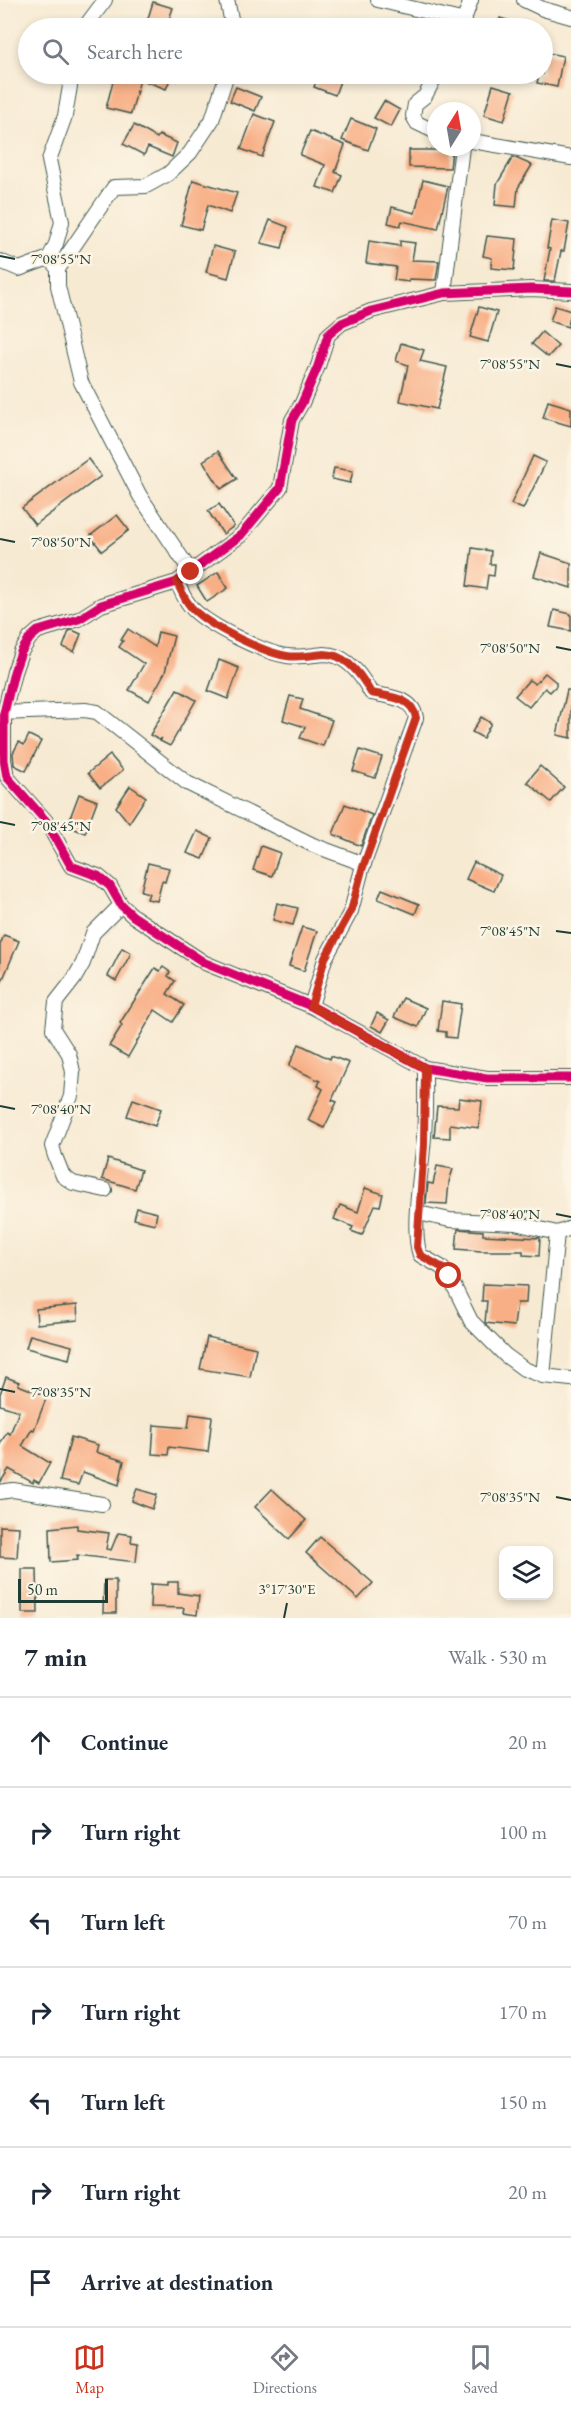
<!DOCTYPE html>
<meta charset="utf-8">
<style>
body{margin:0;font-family:"EB Garamond",serif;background:#f6f6f7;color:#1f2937}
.controls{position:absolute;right:18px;bottom:18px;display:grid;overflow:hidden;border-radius:12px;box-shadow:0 3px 9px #0003}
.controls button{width:54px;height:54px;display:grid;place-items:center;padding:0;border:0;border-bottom:2px solid #e0e1e3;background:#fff;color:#1f2937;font:30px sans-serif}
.compass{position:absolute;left:427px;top:102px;width:54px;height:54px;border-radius:50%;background:#fff;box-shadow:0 3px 9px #0003;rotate:11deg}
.scale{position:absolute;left:18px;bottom:15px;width:90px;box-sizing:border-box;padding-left:6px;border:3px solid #1f3d34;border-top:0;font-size:16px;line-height:21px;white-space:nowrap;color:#1f3d34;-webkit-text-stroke:4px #fcf5e5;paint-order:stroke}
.stop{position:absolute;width:18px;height:18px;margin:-14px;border:4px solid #c8321e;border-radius:50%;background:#fff}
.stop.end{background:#c8321e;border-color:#fff;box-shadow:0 2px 6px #0008}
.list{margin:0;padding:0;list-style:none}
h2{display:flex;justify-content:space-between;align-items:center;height:78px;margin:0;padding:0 24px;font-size:26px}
h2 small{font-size:20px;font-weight:400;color:#747a83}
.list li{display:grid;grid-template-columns:39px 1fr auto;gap:18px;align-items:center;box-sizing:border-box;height:90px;padding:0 24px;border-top:2px solid #e0e1e3}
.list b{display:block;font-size:22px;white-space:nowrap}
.list em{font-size:20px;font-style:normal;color:#747a83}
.icon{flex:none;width:33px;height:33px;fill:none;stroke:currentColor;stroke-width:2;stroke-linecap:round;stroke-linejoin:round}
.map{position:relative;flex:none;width:571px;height:1618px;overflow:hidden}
.search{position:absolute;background:#fff;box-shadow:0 3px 9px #0003;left:18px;right:18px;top:18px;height:66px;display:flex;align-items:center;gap:15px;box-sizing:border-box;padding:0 21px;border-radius:33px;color:#747a83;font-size:22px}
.sheet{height:708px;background:#fff}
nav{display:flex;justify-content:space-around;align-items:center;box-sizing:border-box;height:84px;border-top:2px solid #e0e1e3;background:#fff;font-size:16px;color:#747a83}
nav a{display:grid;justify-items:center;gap:3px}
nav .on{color:#c8321e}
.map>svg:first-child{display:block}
.building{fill:#f8af85}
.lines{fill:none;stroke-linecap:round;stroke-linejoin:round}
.minor-casing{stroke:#3f574c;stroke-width:16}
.minor{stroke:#fff;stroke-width:14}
.cycleway-casing{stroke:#fcf5e5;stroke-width:13}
.cycleway{stroke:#d6006c;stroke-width:9}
.route{stroke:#c8321e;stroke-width:8}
.ticks{fill:none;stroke:#1f3d34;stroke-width:2}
.ticks-label{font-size:15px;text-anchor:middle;fill:#1f3d34;stroke:#fcf5e5;stroke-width:5;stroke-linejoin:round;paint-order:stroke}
</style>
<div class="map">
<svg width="571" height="1618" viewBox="0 0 571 1618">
<rect width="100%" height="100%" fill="#fcf5e5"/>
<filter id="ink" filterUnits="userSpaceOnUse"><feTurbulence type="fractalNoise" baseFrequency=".0167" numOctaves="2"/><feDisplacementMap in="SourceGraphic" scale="12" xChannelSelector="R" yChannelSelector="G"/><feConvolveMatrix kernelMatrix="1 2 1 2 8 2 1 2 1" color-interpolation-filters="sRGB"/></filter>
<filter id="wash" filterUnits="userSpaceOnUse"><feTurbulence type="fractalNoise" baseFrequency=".008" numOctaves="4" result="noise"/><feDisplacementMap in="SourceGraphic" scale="24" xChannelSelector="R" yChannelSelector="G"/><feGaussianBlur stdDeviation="1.35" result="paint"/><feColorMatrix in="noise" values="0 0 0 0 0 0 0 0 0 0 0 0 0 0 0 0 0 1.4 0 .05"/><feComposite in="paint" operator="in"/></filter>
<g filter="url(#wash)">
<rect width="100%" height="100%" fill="#f7ead3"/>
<g id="blocks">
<g class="building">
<path d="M153,2L173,8L166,28L146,25Z"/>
<path d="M500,18L527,26L526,28H497Z"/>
<path d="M543,52L563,56L557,87L537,83L539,74H543Z"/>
<path d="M115,74H162L171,77L166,89L140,79L131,114L106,108Z"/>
<path d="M319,74L340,81L335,95L314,87Z"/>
<path d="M493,85L513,91L504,121L484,115Z"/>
<path d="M236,87L261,97L255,111L230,101Z"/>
<path d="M384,101L400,110L391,127L374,118Z"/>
<path d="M254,114L275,122L262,157L241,149Z"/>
<path d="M351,119L376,129L368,150L342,140Z"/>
<path d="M134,125L157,138L159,135L177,143L172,157L148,147L144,155L123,144Z"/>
<path d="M310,131L345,145L335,172L342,175L335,193L317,187L325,165L300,155Z"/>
<path d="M409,150H452L450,168L409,167Z"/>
<path d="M513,157L532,165L518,188L516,207L495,205L497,184Z"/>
<path d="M193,180L237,193L230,213L208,205L201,230L181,225Z"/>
<path d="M423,180L448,186L438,229L402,221L400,226L388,223L392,207L415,213Z"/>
<path d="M270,220L288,227L282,248L261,243Z"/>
<path d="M552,220L569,223L564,251H561L555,281H544L550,249L547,248Z"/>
<path d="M487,236L517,239L514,270L491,268L492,258L483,256Z"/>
<path d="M369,241L400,246V241L415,243L412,260L439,261L436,280L409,279V282L394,280L396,267L366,263Z"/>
<path d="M213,246L235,252L228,278L206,272Z"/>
<path d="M555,306L571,311L568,327L550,321Z"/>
<path d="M479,307L497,312L488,342L470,337Z"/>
<path d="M542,332L558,346L548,357L532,344Z"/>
<path d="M401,343L424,350L420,361L447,367L437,409L400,401L408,365L396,361Z"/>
<path d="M548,401L571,408V426L543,418Z"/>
<path d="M218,451L237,479L221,489L203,461Z"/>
<path d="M533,456L546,462L523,509L511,504Z"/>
<path d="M88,459L101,476L35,525L22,508Z"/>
<path d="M334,468L353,471L350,483L332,479Z"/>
<path d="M219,504L234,526L223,534L208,511Z"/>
<path d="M117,515L129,530L102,551L90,536Z"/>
<path d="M472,548L491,551L490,564H495L494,576L488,575L486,589L467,586Z"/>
<path d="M541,553L571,563V588L534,576Z"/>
<path d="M218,572L228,588L207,602L197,586Z"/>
<path d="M554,610L571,614V631L550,627Z"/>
<path d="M128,629L155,647L158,632L174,636L165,672L149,701L129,690L144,664L119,647L123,641L121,640Z"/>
<path d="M72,630L81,634L74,652L63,647L69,631Z"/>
<path d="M219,660L239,668L228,699L208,691Z"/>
<path d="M545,673L556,682V686L550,692L545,688L529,707L515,696L529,680L535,684Z"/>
<path d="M177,689L196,700L170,746L160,741L162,738L159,740L150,735Z"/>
<path d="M567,690H571V738L557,735Z"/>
<path d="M290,696L303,699L300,709L332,720L323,746L300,738L305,727L283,720Z"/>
<path d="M481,717L491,723L483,738L472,732Z"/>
<path d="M29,735L41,741L26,771L14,765L13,753L19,742L24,745Z"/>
<path d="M360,750L382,757L375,778L353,771Z"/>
<path d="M110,755L123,770L100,788L88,773Z"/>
<path d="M540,766L564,787L551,802L527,782Z"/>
<path d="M130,786L146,797L129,823L116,807Z"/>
<path d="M79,794L97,801L85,833L67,826Z"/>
<path d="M345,804L372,815L361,846L333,834Z"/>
<path d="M197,831L212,838L203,859L187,853Z"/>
<path d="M261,846L280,853L272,876L253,870Z"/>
<path d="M474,862L501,875L494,891L466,879Z"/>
<path d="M148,863L169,868L165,882L162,881L157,901L147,899L149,893L141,891Z"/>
<path d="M382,889L419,904L415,914L378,899Z"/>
<path d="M277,903L298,908L293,925L273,920Z"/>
<path d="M302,927L317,931L304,971L289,966Z"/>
<path d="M4,935L19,941L0,986V945Z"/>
<path d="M122,948L131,953L116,981L108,976Z"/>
<path d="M163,967L170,972L168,976L175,981L167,994L184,1005L173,1022L155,1010L128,1057L109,1046L122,1025L120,1023L155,968L160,971Z"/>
<path d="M403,998L426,1008L418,1027L394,1017Z"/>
<path d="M442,1001L461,1004L456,1038L446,1037V1032L438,1031Z"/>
<path d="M377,1013L389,1020L382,1032L371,1026Z"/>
<path d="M299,1044L330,1059L331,1056L349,1063L332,1100L337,1102L324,1128L308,1120L323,1089L318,1086L320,1081L289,1066Z"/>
<path d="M459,1098L482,1101L479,1128L450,1124V1138L434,1137L437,1106L458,1107Z"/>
<path d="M133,1099L161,1109L155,1126L127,1116Z"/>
<path d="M108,1159L141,1170L135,1189L102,1179Z"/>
<path d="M437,1166L453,1169L449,1182L447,1204L426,1203L428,1183L433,1184Z"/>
<path d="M365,1188L383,1194L380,1206L375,1205L362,1235L351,1231L353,1227L334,1219L340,1205L358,1212Z"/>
<path d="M137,1208L157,1213L155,1224L134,1219Z"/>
<path d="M458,1229L483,1231V1235L540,1238L539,1256L523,1255V1251H481L456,1249Z"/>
<path d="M483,1284L527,1286L526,1303H517L514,1326L485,1323L487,1301H482Z"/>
<path d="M77,1305L78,1320L37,1324L36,1309Z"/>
<path d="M30,1335L72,1346L69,1359L26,1348Z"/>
<path d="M207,1337L256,1348L250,1377L200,1369Z"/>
<path d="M6,1377L19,1382L18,1385L47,1396L34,1430L32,1429L22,1446L50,1463L39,1483L34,1480L33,1483L9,1469L0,1483V1444L7,1432L10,1434L19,1411L0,1405V1394Z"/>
<path d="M190,1414L212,1417L208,1452L169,1447L168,1455L152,1454L154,1425L188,1428Z"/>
<path d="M71,1437L98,1445L96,1452L124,1461L119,1485L83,1472L78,1485L60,1481Z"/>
<path d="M137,1489L157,1495L152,1509L132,1501Z"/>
<path d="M272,1489L306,1520L289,1539L255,1507Z"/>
<path d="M77,1525V1529L109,1533L106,1549L111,1550L118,1533L132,1535L131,1542L138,1543L136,1562L77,1555L78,1560L51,1562L50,1528Z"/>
<path d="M0,1526L19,1527L17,1558L0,1557Z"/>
<path d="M320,1537L373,1583L358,1599L306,1553Z"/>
<path d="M22,1569H37L38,1613H22Z"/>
<path d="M104,1580H116V1613H103Z"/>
<path d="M168,1582H178V1593L199,1596L197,1615L183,1613L184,1608L150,1607L151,1584L168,1585Z"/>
</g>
</g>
</g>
<g filter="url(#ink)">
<use href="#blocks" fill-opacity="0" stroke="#3f574c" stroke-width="1.5"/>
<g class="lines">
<g class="minor-casing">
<g id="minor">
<path d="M227,0L233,28"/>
<path d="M378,0L465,21"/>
<path d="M524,0L543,9L571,17"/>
<path d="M84,28L105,0"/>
<path d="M461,28L471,0"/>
<path d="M436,132L417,123L413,116L415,104L425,96L437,74"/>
<path d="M472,141L571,158"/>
<path d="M49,258L56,244L62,222L49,160L65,116L72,74"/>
<path d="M0,261L19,269L49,258L58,269V286L81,382L140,496L191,572"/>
<path d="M58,269L114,187L146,186L168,174L190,153L212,120L227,74"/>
<path d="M571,291L531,289L444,293L371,311L342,323L328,335L318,366L302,403L292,420L280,488L241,535L177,582L101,605L79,619L38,631L30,638L21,652L14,672L4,713V760L7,777L46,821L71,866L98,876L110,886L121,905L133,916L205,963L311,1006L425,1068L487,1078H571"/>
<path d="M444,293L462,147"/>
<path d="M177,582C182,593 187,605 197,613C215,628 264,653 287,656C299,658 312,655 324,654C346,654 362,676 371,693C389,697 413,697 416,718L362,869L351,911L325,959L311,1006"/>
<path d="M0,713L85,710L97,712L187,783L313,845L364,864"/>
<path d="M425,1068C425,1095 426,1121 423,1148C421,1176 411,1230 420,1255L441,1267L449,1276L471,1321L505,1355L524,1369L543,1376L571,1379"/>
<path d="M105,1190L73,1183L63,1176L55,1156L52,1146L71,1096L73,1072L69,1054L53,1029L56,1002L74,979L83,963L93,933L121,905"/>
<path d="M418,1213L450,1220L515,1223L557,1233L571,1228"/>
<path d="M543,1376L557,1233"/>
<path d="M0,1492L13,1490L102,1504"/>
</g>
</g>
<use href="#minor" class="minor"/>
<g class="cycleway-casing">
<path id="cycleway" d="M571,291L531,289L444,293L371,311L342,323L328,335L318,366L302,403L292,420L280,488L241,535L177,582L101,605L79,619L38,631L30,638L21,652L14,672L4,713V760L7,777L46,821L71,866L98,876L110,886L121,905L133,916L205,963L311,1006L425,1068L487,1078H571"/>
</g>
<use href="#cycleway" class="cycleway"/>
</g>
</g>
<g class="lines" filter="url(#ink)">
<path class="route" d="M191,572L177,582C182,593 187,605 197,613C214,628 265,653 287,656C299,658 312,655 324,654C346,654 362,676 371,693C389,697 413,697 416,718L362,870L351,911L325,958L311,1006L425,1068L424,1145L417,1247L420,1255L441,1267L449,1276"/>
</g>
<path class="ticks" d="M0,256L15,259M556,364L571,367M0,539L15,542M556,647L571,650M0,822L15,825M556,931L571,933M0,1106L15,1109M556,1214L571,1217M0,1389L15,1392M556,1497L571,1500M284,1618L287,1603"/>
<g class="ticks-label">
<text x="61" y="264">7°08'55"N</text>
<text x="510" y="369">7°08'55"N</text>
<text x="61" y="547">7°08'50"N</text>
<text x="510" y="653">7°08'50"N</text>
<text x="61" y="831">7°08'45"N</text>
<text x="510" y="936">7°08'45"N</text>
<text x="61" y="1114">7°08'40"N</text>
<text x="510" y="1219">7°08'40"N</text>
<text x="61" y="1397">7°08'35"N</text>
<text x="510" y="1502">7°08'35"N</text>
<text x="287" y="1594">3°17'30"E</text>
</g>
</svg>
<div class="controls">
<button><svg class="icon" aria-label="layers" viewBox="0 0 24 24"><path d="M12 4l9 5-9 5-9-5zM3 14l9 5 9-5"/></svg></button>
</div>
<svg class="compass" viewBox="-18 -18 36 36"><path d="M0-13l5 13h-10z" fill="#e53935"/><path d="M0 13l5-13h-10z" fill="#747a83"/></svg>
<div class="scale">50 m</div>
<div class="stop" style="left:449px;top:1276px"></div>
<div class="stop end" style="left:191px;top:572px"></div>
<div class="search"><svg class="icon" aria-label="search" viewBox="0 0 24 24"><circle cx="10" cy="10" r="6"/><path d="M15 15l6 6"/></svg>Search here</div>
</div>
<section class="sheet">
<h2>7 min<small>Walk · 530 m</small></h2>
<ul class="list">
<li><svg class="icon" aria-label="ahead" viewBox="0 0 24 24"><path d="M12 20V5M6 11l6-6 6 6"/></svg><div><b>Continue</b></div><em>20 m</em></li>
<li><svg class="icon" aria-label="right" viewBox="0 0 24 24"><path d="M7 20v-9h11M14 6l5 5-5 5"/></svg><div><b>Turn right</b></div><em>100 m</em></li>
<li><svg class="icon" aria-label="left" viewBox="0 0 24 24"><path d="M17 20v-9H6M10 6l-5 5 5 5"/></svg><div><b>Turn left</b></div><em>70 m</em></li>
<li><svg class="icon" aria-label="right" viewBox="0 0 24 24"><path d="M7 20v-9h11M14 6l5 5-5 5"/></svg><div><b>Turn right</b></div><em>170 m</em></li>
<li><svg class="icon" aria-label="left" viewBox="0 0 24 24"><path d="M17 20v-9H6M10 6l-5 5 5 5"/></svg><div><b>Turn left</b></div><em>150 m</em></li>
<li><svg class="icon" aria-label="right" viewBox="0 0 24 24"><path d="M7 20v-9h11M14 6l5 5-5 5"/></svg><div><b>Turn right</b></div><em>20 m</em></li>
<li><svg class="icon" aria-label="arrive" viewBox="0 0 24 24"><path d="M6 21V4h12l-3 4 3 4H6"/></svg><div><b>Arrive at destination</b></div></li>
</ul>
</section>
<nav>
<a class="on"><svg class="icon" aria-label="map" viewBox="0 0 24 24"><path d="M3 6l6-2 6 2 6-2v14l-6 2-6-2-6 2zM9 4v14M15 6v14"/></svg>Map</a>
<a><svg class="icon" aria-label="directions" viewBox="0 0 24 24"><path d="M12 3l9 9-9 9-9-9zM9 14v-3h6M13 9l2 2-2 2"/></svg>Directions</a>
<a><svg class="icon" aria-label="saved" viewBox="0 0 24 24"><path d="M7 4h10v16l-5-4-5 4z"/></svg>Saved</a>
</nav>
